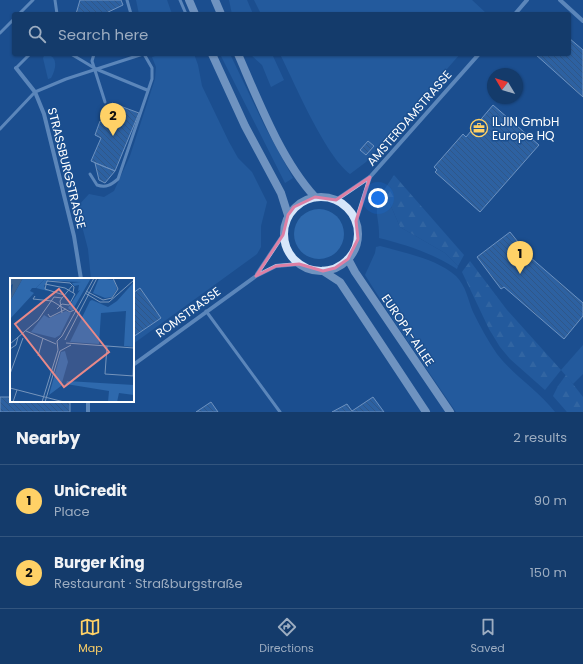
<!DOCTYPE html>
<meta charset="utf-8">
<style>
body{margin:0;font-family:Poppins,sans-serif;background:#1d4271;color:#f1f3f6}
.compass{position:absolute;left:487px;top:68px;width:36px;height:36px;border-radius:50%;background:#143b6b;box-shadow:0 1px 3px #0004;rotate:308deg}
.you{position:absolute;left:378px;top:198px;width:14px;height:14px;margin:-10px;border:3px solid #fff;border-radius:50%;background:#1a73e8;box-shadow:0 0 0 6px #1a73e833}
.badge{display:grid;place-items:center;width:26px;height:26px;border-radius:50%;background:#ffd166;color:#111;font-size:13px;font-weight:700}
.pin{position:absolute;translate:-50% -33px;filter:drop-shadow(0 1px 2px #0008)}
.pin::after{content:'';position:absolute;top:21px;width:14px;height:12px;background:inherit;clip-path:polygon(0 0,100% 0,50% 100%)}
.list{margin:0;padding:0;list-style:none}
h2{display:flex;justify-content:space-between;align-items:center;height:52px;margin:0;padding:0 16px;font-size:17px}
h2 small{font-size:13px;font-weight:400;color:#9dadc1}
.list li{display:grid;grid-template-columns:26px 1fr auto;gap:12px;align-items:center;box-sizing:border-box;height:72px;padding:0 16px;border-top:1px solid #33557e}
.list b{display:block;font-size:15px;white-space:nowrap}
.list p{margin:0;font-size:13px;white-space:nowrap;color:#9dadc1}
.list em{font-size:13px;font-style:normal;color:#9dadc1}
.icon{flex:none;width:22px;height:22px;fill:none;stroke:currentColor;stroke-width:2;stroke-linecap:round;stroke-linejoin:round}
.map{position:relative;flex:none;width:583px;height:412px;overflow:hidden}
.search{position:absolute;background:#143b6b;box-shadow:0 1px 3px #0004;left:12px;right:12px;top:12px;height:44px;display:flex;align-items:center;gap:10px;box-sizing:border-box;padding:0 14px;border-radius:4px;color:#9dadc1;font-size:15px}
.sheet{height:196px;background:#143b6b}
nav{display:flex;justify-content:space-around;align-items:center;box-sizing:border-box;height:56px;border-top:1px solid #33557e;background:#143b6b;font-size:11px;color:#9dadc1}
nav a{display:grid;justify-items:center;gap:2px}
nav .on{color:#ffd166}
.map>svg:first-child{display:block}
.grass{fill:#2e69ad}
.forest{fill:url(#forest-firs)}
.building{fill:url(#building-back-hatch);stroke:#cfe3fa}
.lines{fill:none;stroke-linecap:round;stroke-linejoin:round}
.lane{stroke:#a9c9ee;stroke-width:3}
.street{stroke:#a9c9ee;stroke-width:4}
.secondary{stroke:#d6e6fa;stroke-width:8}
.marked{fill:none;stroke:#dd80a5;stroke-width:3;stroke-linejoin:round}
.labels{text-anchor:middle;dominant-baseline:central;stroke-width:3;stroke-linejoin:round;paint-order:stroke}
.street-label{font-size:12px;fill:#fff;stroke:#1b4f8f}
.poi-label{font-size:12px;fill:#fff;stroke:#1b4f8f;text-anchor:start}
.inset-road{fill:none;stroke:#7695bc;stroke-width:1}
.view{fill:#e88989;fill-opacity:0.15;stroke:#e88989;stroke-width:2}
.inset-edge{fill:none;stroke:#fff;stroke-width:2}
</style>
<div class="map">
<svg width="583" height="412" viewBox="0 0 583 412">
<defs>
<pattern id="forest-firs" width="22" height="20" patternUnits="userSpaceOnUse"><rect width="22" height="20" fill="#2e69ad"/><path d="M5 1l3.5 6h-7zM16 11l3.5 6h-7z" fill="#4d80b9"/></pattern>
<pattern id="building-back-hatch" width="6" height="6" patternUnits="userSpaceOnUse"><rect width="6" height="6" fill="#4478b7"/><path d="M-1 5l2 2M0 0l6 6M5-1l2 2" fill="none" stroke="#486282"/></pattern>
</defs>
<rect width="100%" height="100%" fill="#1b4f8f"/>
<g class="grass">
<path d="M136,0H167L172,14H139Z"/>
<path d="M229,0H247L253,14H232Z"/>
<path d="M254,0H472L487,14H261Z"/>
<path d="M45,54C59,56 56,69 51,78L48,79L43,58Z"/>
<path d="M162,54H194L198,65L202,86L229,142L238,158L252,172L267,202L261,226V247L257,254L133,344V279H91L88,249L77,207L89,194L104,197L114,191L130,156L155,79L156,67L152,57Z"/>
<path d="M220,54H230L264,125L293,178L285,183Z"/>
<path d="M250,54H272L284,80L271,87L262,65Z"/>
<path d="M280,54H460L366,162L350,174C325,155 295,84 280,54Z"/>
<path d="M384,190L400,227L445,253L458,266L457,269C432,253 407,245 379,238C380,215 371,213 384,190Z"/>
<circle cx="319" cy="234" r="25"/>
<path d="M380,246C405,253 437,259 456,276C466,286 468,300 473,312C480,326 488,341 497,354C514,376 538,390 555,412H456L396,324L365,275L375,253L376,247Z"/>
<path d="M583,345V374L573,384L561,370Z"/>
</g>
<g class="forest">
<path d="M394,175L464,255L458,266L445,253L400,227L384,190Z"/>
<path d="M470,261L507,310L561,370L545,390L510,359L500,347L489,329L462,272Z"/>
<path d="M566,375L583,397V412H567L553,396L558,386Z"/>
</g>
<g class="building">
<path d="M80,0H121L123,5L104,14H76Z"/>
<path d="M569,38L583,50V97L535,54H569Z"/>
<path d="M112,103L139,113L115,171L91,161L101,138L95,135L100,121L104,122Z"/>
<path d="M493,105L539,145L480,212L435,172L437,170L434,167L463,134L466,137Z"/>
<path d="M368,141L374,146L366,155L360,150Z"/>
<path d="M95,163L115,171L105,183L99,180Z"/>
<path d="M510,232L530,257L583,303V316L564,339L504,287L501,289L477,257Z"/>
<path d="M140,288L161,318L133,337V293Z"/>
<path d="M0,397H11V401H70V412H0Z"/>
<path d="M373,397L384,412H332L347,404L352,411Z"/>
<path d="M211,402L218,412H196Z"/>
</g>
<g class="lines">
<g class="lane">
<path d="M55,0L57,14"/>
<path d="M127,0L131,14"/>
<path d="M180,0L186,14"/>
<path d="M19,14L33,0"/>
<path d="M0,33L14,19"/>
<path d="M71,54L96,69L147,90"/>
<path d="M94,54L92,61L105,102"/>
<path d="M16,68L30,54"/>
<path d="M0,129L35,92L66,79L143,54"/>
<path d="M90,174L97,185C106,188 111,185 118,179L152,79V68L144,54"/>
<path d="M206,311L280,412"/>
</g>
<g class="street">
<path d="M560,0L583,21"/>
<path d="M515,14L527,0"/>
<path d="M16,68L35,92L44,114L74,236L81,279"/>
<path d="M336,200L370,177L479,54"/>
<path d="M356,221L370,177"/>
<path d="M257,274L283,235"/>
<path d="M133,365L256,276L276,266L299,264"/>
<path d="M88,401V412"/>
</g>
<g class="secondary">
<path d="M189,0L195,14"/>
<path d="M215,0L221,14"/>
<path d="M212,54L245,126L281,193L288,215"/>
<path d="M238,54C258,100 281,160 315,197"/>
<circle cx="321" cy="234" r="37"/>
<path d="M348,259L355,272L450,412"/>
<path d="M323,271L340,282L426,412"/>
</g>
</g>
<path d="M0 0H583V412H0ZM370,177L356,221L358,239L348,259L335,268L323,271L299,264L276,266L256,276L283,235L288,215L294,207L315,197L336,200Z" fill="#1b4f8f" fill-opacity=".55" fill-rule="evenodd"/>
<path class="marked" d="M370,177L356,221L358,239L348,259L335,268L323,271L299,264L276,266L256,276L283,235L288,215L294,207L315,197L336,200Z"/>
<defs>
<g id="office-ring" transform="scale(0.9)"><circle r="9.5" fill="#1b4f8f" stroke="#ffd166" stroke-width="1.5"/><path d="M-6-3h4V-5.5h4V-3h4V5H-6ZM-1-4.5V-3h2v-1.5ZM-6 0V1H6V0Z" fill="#ffd166"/></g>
</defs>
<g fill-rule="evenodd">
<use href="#office-ring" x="479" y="128"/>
</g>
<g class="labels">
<g class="street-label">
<text transform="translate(409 118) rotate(-49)">AMSTERDAMSTRASSE</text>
<text transform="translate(67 168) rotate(76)">STRASSBURGSTRASSE</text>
<text transform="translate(188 312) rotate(-36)">ROMSTRASSE</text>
<text transform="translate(408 330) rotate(56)">EUROPA-ALLEE</text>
</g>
<g class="poi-label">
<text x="492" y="121">ILJIN GmbH<tspan x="492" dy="14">Europe HQ</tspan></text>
</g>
</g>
<g transform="translate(10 278)">
<rect width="124" height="124" fill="#1b4f8f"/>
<path d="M13,0H81L62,33L58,30L70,12L68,13L69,7L64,8L62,5L71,4L34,2L26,10H22L20,13L24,15L0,41V23ZM89,0L104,2L107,11L102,19L95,20L83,15ZM124,4V69L114,68L116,33L91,35L89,66L60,64L80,23L82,22L98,29L107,23ZM56,33L61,35L50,57L45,60L21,54L34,37L39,40ZM55,73L58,84L51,108L39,117L51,74ZM57,103L124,107V117L109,115L107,124H98L99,113L56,106Z" fill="#2e69ad"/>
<path d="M36,0L41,1L72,4L39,2L34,8L38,13L26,10Z" fill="#2e69ad"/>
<path d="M0,0H13L0,23L3,6L0,8Z" fill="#3c6290"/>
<path class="inset-road" d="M35,6L55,10L65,16L59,27L52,26L47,31M76,13L93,22L102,20L108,11L103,0M75,15L90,24H99L124,2M54,17L35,11L37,3L60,5L64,9L63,15M25,18L23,21L42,23L60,34L64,32M52,20L50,23L52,35M38,36L40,39L56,31M16,53L46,66M55,62L87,0M56,65L124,70M0,66L28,42L44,19L52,20L62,8M97,68L95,96L124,98M0,71L6,67L8,59M28,78L33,60M0,96L13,60M123,98L124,74M0,110L54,124M3,124L7,112M32,124L48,72L47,63L52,58L84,0M35,124L50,73L61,67"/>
<path class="view" d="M49,11L99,74L54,109L5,46Z"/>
<rect width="124" height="124" class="inset-edge"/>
</g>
</svg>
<svg class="compass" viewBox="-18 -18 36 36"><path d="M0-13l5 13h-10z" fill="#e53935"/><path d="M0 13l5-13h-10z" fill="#9dadc1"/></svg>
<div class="you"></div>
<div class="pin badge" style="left:520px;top:274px">1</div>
<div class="pin badge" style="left:113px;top:136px">2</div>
<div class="search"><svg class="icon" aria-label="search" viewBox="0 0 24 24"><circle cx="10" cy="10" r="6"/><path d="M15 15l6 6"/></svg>Search here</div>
</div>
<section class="sheet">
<h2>Nearby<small>2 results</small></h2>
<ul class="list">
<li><span class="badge">1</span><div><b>UniCredit</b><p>Place</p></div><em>90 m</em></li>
<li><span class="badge">2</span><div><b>Burger King</b><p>Restaurant · Straßburgstraße</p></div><em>150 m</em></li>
</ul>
</section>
<nav>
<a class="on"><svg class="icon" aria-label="map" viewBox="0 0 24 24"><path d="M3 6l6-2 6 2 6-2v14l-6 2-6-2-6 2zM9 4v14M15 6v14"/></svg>Map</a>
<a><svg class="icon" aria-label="directions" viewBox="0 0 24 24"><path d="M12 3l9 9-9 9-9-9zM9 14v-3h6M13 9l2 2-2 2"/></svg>Directions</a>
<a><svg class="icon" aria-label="saved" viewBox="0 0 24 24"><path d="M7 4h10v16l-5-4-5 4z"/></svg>Saved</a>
</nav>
